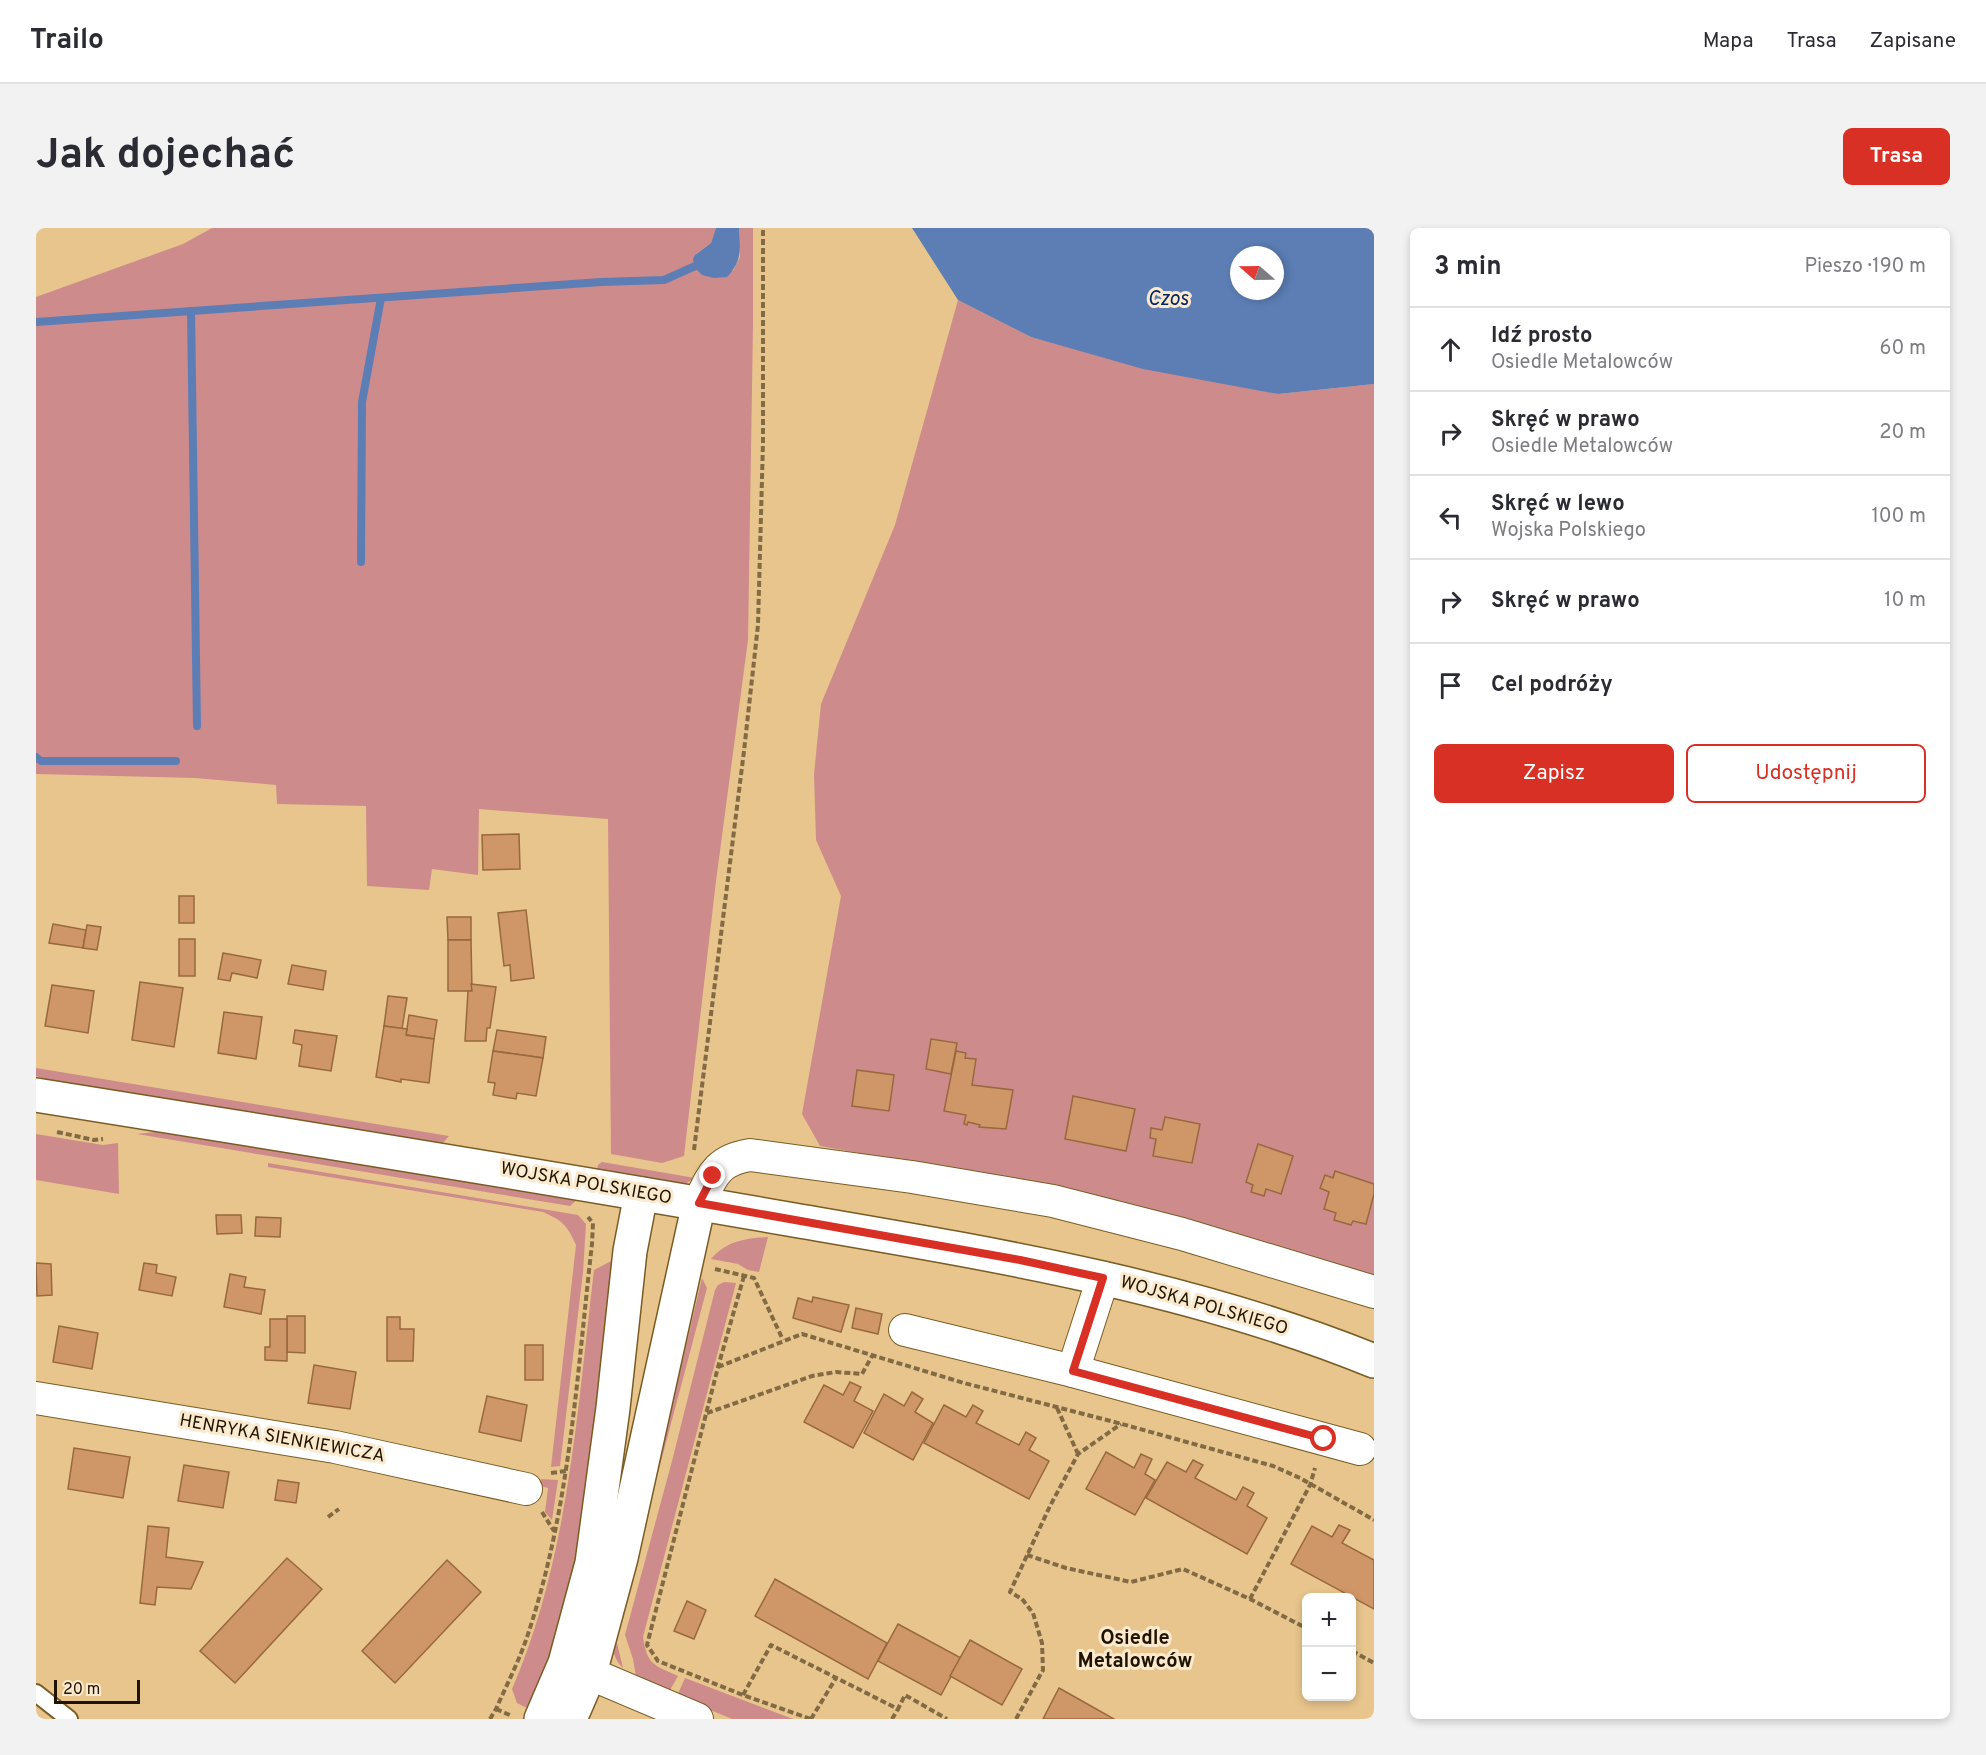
<!DOCTYPE html>
<html lang="pl">
<meta charset="utf-8">
<style>
body{margin:0;font-family:Overpass,sans-serif;background:#f2f2f3;color:#2b2b33}
.controls{position:absolute;right:18px;bottom:18px;display:grid;overflow:hidden;border-radius:9px;box-shadow:0 3px 9px #0003}
.controls button{width:54px;height:54px;display:grid;place-items:center;padding:0;border:0;border-bottom:2px solid #e1e1e2;background:#fff;color:#2b2b33;font:30px sans-serif}
.compass{position:absolute;left:1194px;top:18px;width:54px;height:54px;border-radius:50%;background:#fff;box-shadow:0 3px 9px #0003;rotate:290deg}
.scale{position:absolute;left:18px;bottom:15px;width:86px;box-sizing:border-box;padding-left:6px;border:3px solid #201400;border-top:0;font-size:16px;line-height:21px;white-space:nowrap;color:#201400;-webkit-text-stroke:4px #fae9cc;paint-order:stroke}
.stop{position:absolute;width:18px;height:18px;margin:-14px;border:4px solid #d93025;border-radius:50%;background:#fff}
.stop.end{background:#d93025;border-color:#fff;box-shadow:0 2px 6px #0008}
.list{margin:0;padding:0;list-style:none}
h2{display:flex;justify-content:space-between;align-items:center;height:78px;margin:0;padding:0 24px;font-size:26px}
h2 small{font-size:20px;font-weight:400;color:#7c7c81}
.list li{display:grid;grid-template-columns:39px 1fr auto;gap:18px;align-items:center;box-sizing:border-box;height:84px;padding:0 24px;border-top:2px solid #e1e1e2}
.list b{display:block;font-size:22px;white-space:nowrap}
.list p{margin:0;font-size:20px;white-space:nowrap;color:#7c7c81}
.list em{font-size:20px;font-style:normal;color:#7c7c81}
.actions{display:flex;gap:12px;padding:18px 24px}
.actions a{flex:1;padding:14px 0;border:2px solid #d93025;border-radius:9px;text-align:center;font-size:21px;color:#d93025}
.actions .main{background:#d93025;color:#fff}
.icon{flex:none;width:33px;height:33px;fill:none;stroke:currentColor;stroke-width:2;stroke-linecap:round;stroke-linejoin:round}
.map{position:relative;flex:none;width:1338px;height:1491px;overflow:hidden;border-radius:9px}
header{display:flex;align-items:center;gap:36px;box-sizing:border-box;height:84px;padding:0 30px;background:#fff;border-bottom:2px solid #e1e1e2}
header strong{font-size:28px}
nav{display:flex;gap:33px;margin-inline-start:auto;font-size:21px}
.intro{display:flex;align-items:center;justify-content:space-between;box-sizing:border-box;height:144px;padding:0 36px}
h1{margin:0;font-size:42px}
.button{padding:15px 27px;border-radius:9px;background:#d93025;color:#fff;font-size:21px;font-weight:700}
main{display:flex;gap:36px;padding:0 36px}
aside{flex:1;background:#fff;border-radius:9px;box-shadow:0 3px 9px #0003}
.map>svg:first-child{display:block}
.green{fill:#ce8b8b}
.water{fill:#5c7eb5;fill-rule:evenodd}
.lines{fill:none;stroke-linecap:round;stroke-linejoin:round}
.stream{stroke:#5c7eb5;stroke-width:8}
.building{fill:#cf9667;stroke:#98683f;stroke-width:1.5}
.lane-casing{stroke:#7a5c23;stroke-width:20}
.street-casing{stroke:#7a5c23;stroke-width:34}
.secondary-casing{stroke:#7a5c23;stroke-width:36}
.path{stroke:#816a44;stroke-width:4;stroke-dasharray:6 3;stroke-linecap:butt}
.lane{stroke:#fff;stroke-width:16}
.street{stroke:#fff;stroke-width:32}
.secondary{stroke:#fff;stroke-width:33}
.route{stroke:#d93025;stroke-width:8}
.labels{text-anchor:middle;dominant-baseline:central;stroke-width:6;stroke-linejoin:round;paint-order:stroke}
.street-label{font-size:18px;fill:#201400;stroke:#fae9cc}
.water-label{font-size:20px;font-style:italic;fill:#002567;stroke:#fae9cc}
.neighbourhood-label{font-size:20px;font-weight:bold;fill:#201400;stroke:#fae9cc}
</style>
<header>
<strong>Trailo</strong>
<nav><a>Mapa</a><a>Trasa</a><a>Zapisane</a></nav>
</header>
<div class="intro"><h1>Jak dojechać</h1><a class="button">Trasa</a></div>
<main>
<div class="map">
<svg width="1338" height="1491" viewBox="0 0 1338 1491">
<rect width="100%" height="100%" fill="#e8c58c"/>
<g class="green">
<path d="M176,0H680L675,15L660,26L697,43L704,29L703,0H717V97L712,412L680,653L648,928L626,935L575,926L572,591L443,581L442,647L396,641L393,662L331,658L330,578L241,576L240,557L159,550L0,546V69L147,16Z"/>
<path d="M922,72L995,109L1242,166L1338,156V1054L1030,962L784,918L766,886L805,668L780,612L778,546L785,476L859,297Z"/>
<path d="M0,840L413,908L405,917L9,851L0,848Z"/>
<path d="M128,903L542,971L534,978L101,906Z"/>
<path d="M0,906L67,917L82,915L83,966L0,952Z"/>
<path d="M566,934L659,950L649,956L640,957L561,943L562,937Z"/>
<path d="M232,935L542,987L550,996L547,1044L524,1238L515,1239L540,1017C531,997 527,993 507,984L232,939Z"/>
<path d="M732,1009L723,1044L712,1042L702,1036L675,1031C690,1013 710,1010 732,1009Z"/>
<path d="M579,1031L542,1344L497,1483L481,1475L476,1461C533,1329 541,1183 558,1042Z"/>
<path d="M666,1050L671,1060L579,1407L587,1440C572,1424 577,1413 580,1393L629,1206Z"/>
<path d="M688,1054L700,1055L607,1409C611,1437 618,1437 642,1448L633,1464L600,1448L597,1431L589,1407L636,1233L679,1062L682,1057Z"/>
<path d="M505,1251L522,1252L516,1292L509,1284L512,1260L504,1258Z"/>
<path d="M649,1450L757,1491H696L641,1468Z"/>
</g>
<g class="water">
<path d="M680,0H703C704,21 707,32 691,49L678,50L666,47L658,39L657,31L659,27L675,15Z"/>
<path d="M876,0H1338V156L1242,166L1107,141L995,109L922,72ZM1203,27H1239V63H1203Z"/>
</g>
<g class="lines">
<g class="stream">
<path d="M155,83L161,498"/>
<path d="M0,94L565,54L628,52L666,35"/>
<path d="M325,334L326,174L345,70"/>
<path d="M0,529L5,533H140"/>
</g>
</g>
<g class="building">
<path d="M483,606L484,641L447,642L446,607Z"/>
<rect x="143" y="668" width="15" height="27"/>
<path d="M490,682L498,750L475,753L474,737L468,738L462,685Z"/>
<path d="M411,689H435V712H412Z"/>
<path d="M17,696L50,702L47,720L13,715Z"/>
<path d="M51,697L65,699L61,722L47,720Z"/>
<rect x="143" y="711" width="16" height="37"/>
<path d="M412,712H435L436,763H412Z"/>
<path d="M187,725L225,732L221,750L196,745L194,753L182,751Z"/>
<path d="M256,737L290,743L287,762L252,756Z"/>
<path d="M104,754L147,760L138,819L96,812Z"/>
<path d="M435,756L460,759L454,800H451L450,813H429L432,763H436Z"/>
<path d="M16,757L58,763L52,805L9,798Z"/>
<path d="M352,768L371,770L366,801L348,798Z"/>
<path d="M188,784L226,789L220,831L182,825Z"/>
<path d="M373,787L401,792L398,811L370,807Z"/>
<path d="M348,798L371,801L370,807L398,811L393,855L365,851V854L340,849Z"/>
<path d="M259,802L301,808L295,843L263,838L266,817L257,815Z"/>
<path d="M461,802L510,809L507,830L457,823Z"/>
<path d="M895,811L921,815L915,846L890,841Z"/>
<path d="M457,823L507,830L500,868L481,865L480,871L457,867L459,855L452,854Z"/>
<path d="M920,823L930,825L929,830L940,831L936,857L977,862L970,901L943,899L944,897L932,894L931,897L928,896L930,887L908,883Z"/>
<path d="M821,842L858,847L853,883L816,878Z"/>
<path d="M1037,868L1099,881L1090,923L1029,911Z"/>
<path d="M1129,889L1164,896L1156,935L1117,928L1120,911L1114,910L1115,900L1126,902Z"/>
<path d="M1222,916L1257,928L1245,966L1230,961L1228,968L1215,964L1217,957L1210,954Z"/>
<path d="M1299,943L1338,956V966L1330,996L1317,993L1315,997L1298,992L1300,985L1288,981L1293,964L1284,960L1289,947L1297,950Z"/>
<path d="M180,987H205L206,1005L181,1006Z"/>
<path d="M220,989L245,990L244,1009L219,1008Z"/>
<path d="M0,1035L15,1036L16,1067L1,1068Z"/>
<path d="M108,1035L121,1037L120,1045L140,1049L136,1068L103,1062Z"/>
<path d="M194,1046L210,1049L208,1059L229,1062L225,1086L188,1079Z"/>
<path d="M777,1069L813,1077L805,1104L757,1090L762,1070L776,1074Z"/>
<path d="M820,1080L846,1086L842,1106L816,1100Z"/>
<path d="M251,1088H269V1125L251,1124Z"/>
<path d="M351,1089H364V1101H378L377,1133H351Z"/>
<path d="M234,1091H251V1133L229,1132V1119H234Z"/>
<path d="M23,1098L62,1105L56,1141L17,1134Z"/>
<rect x="489" y="1117" width="18" height="35"/>
<path d="M278,1137L320,1144L314,1181L272,1175Z"/>
<path d="M814,1154L825,1159L818,1173L837,1183L817,1220L768,1194L788,1157L807,1167Z"/>
<path d="M876,1164L887,1171L879,1184L897,1195L877,1232L828,1205L848,1166L868,1178Z"/>
<path d="M451,1168L491,1177L485,1213L443,1204Z"/>
<path d="M908,1177L930,1189L937,1177L947,1183L940,1195L983,1217L990,1204L1000,1210L993,1222L1013,1233L993,1271L888,1215Z"/>
<path d="M38,1220L94,1229L87,1270L32,1261Z"/>
<path d="M1070,1224L1098,1240L1105,1226L1116,1231L1109,1246L1119,1252L1099,1287L1050,1261Z"/>
<path d="M1157,1232L1167,1237L1159,1250L1200,1272L1207,1259L1218,1265L1211,1278L1231,1290L1211,1326L1110,1270L1131,1234L1150,1244Z"/>
<path d="M148,1237L193,1244L187,1280L142,1273Z"/>
<path d="M242,1252L263,1255L260,1275L239,1272Z"/>
<path d="M1303,1297L1314,1302L1306,1315L1338,1332V1381L1255,1336L1276,1298L1296,1309Z"/>
<path d="M112,1298L133,1300L130,1329L167,1334L155,1361L121,1359L119,1377L104,1375Z"/>
<path d="M251,1330L286,1361L199,1455L164,1423Z"/>
<path d="M411,1332L445,1364L359,1455L326,1423Z"/>
<path d="M739,1351L851,1415L832,1451L719,1388Z"/>
<path d="M651,1373L670,1382L658,1411L638,1403Z"/>
<path d="M862,1396L925,1430L905,1467L842,1433Z"/>
<path d="M934,1412L986,1441L966,1477L914,1448Z"/>
<path d="M1023,1460L1078,1491H1007Z"/>
</g>
<g class="lines">
<g class="lane-casing">
<path id="lane" d="M0,1465L33,1491"/>
</g>
<g class="street-casing">
<g id="street">
<path d="M663,975C676,948 681,932 714,927L876,949L1017,973L1146,1006L1338,1064"/>
<path d="M869,1102L1037,1143L1324,1221"/>
<path d="M1037,1143L1067,1050"/>
<path d="M0,1170L299,1219L490,1261"/>
<path d="M529,1435L661,1491"/>
</g>
</g>
<g class="secondary-casing">
<g id="secondary">
<path d="M0,867C251,907 502,947 752,991C950,1025 1151,1057 1338,1133"/>
<path d="M505,1491L529,1435L556,1335L577,1180L594,1023L605,966"/>
<path d="M534,1491L554,1445L585,1330L663,975"/>
</g>
</g>
<g class="path">
<path d="M21,904L58,912L67,911"/>
<path d="M658,922L708,523L722,397L727,214V0"/>
<path d="M679,1041L718,1050L747,1112"/>
<path d="M708,1048L682,1139L611,1417L622,1433L707,1467L775,1491"/>
<path d="M682,1139L766,1106L928,1155L1086,1196L1237,1238L1264,1250L1338,1292"/>
<path d="M1021,1180L1042,1226"/>
<path d="M671,1185L776,1148L800,1144L826,1146L836,1128"/>
<path d="M515,1245L530,1243"/>
<path d="M506,1284L518,1303"/>
<path d="M292,1289L303,1281"/>
<path d="M991,1327L1030,1340L1095,1354L1147,1341L1214,1371L1270,1400"/>
<path d="M1214,1371L1274,1257L1279,1240"/>
<path d="M1316,1423L1338,1435"/>
<path d="M707,1467L735,1417L862,1481L869,1467L911,1491"/>
<path d="M460,1481L476,1488"/>
<path d="M454,1491L460,1481C471,1456 484,1431 492,1406C534,1280 541,1146 556,1016L557,995L552,989"/>
<path d="M775,1491L800,1450"/>
<path d="M856,1491L862,1481"/>
<path d="M980,1491L1007,1442L1006,1415L997,1385L986,1371L974,1364L1014,1278L1042,1226L1085,1196"/>
</g>
<use href="#lane" class="lane"/>
<use href="#street" class="street"/>
<use href="#secondary" class="secondary"/>
</g>
<g class="lines">
<path class="route" d="M677,948L663,975L984,1032L1067,1050L1037,1143L1288,1211"/>
</g>
<g class="labels">
<g class="street-label">
<text transform="translate(550 956) rotate(10)">WOJSKA POLSKIEGO</text>
<text transform="translate(1168 1078) rotate(16)">WOJSKA POLSKIEGO</text>
<text transform="translate(246 1211) rotate(10)">HENRYKA SIENKIEWICZA</text>
</g>
<g class="water-label">
<text x="1132" y="72">Czos</text>
</g>
<g class="neighbourhood-label">
<text x="1099" y="1411">Osiedle<tspan x="1099" dy="23">Metalowców</tspan></text>
</g>
</g>
</svg>
<div class="controls">
<button>+</button>
<button>−</button>
</div>
<svg class="compass" viewBox="-18 -18 36 36"><path d="M0-13l5 13h-10z" fill="#e53935"/><path d="M0 13l5-13h-10z" fill="#7c7c81"/></svg>
<div class="scale">20 m</div>
<div class="stop" style="left:1288px;top:1211px"></div>
<div class="stop end" style="left:677px;top:948px"></div>
</div>
<aside>
<h2>3 min<small>Pieszo · 190 m</small></h2>
<ul class="list">
<li><svg class="icon" aria-label="ahead" viewBox="0 0 24 24"><path d="M12 20V5M6 11l6-6 6 6"/></svg><div><b>Idź prosto</b><p>Osiedle Metalowców</p></div><em>60 m</em></li>
<li><svg class="icon" aria-label="right" viewBox="0 0 24 24"><path d="M7 20v-9h11M14 6l5 5-5 5"/></svg><div><b>Skręć w prawo</b><p>Osiedle Metalowców</p></div><em>20 m</em></li>
<li><svg class="icon" aria-label="left" viewBox="0 0 24 24"><path d="M17 20v-9H6M10 6l-5 5 5 5"/></svg><div><b>Skręć w lewo</b><p>Wojska Polskiego</p></div><em>100 m</em></li>
<li><svg class="icon" aria-label="right" viewBox="0 0 24 24"><path d="M7 20v-9h11M14 6l5 5-5 5"/></svg><div><b>Skręć w prawo</b></div><em>10 m</em></li>
<li><svg class="icon" aria-label="arrive" viewBox="0 0 24 24"><path d="M6 21V4h12l-3 4 3 4H6"/></svg><div><b>Cel podróży</b></div></li>
</ul>
<div class="actions"><a class="main">Zapisz</a><a>Udostępnij</a></div>
</aside>
</main>
